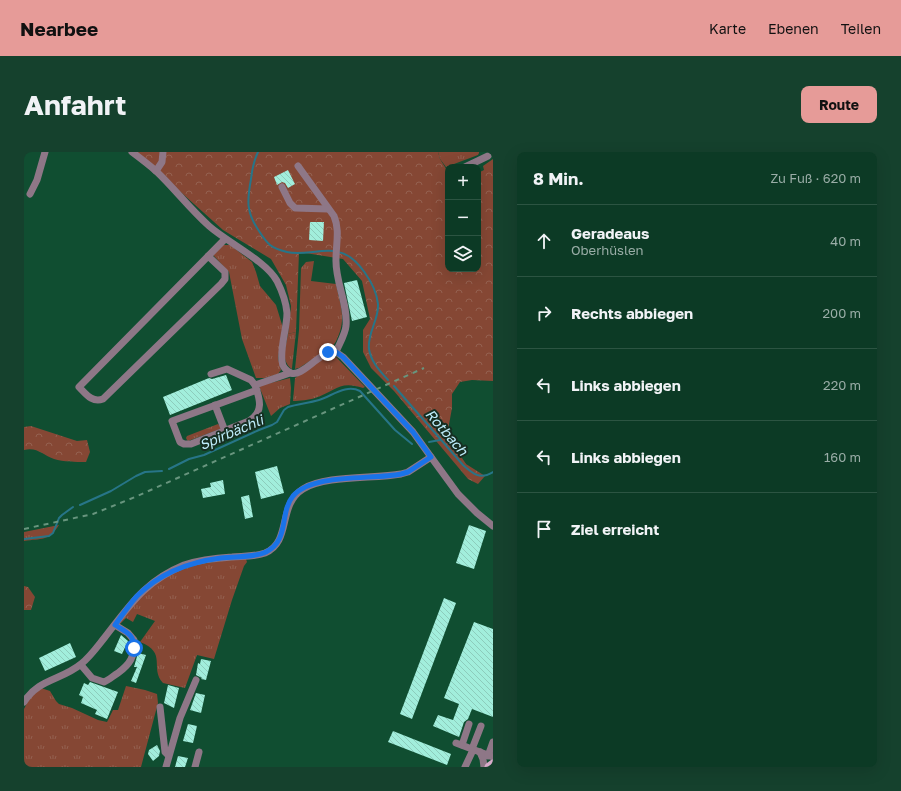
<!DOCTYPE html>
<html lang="de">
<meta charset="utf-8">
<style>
body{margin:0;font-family:"Golos Text",sans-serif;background:#15412d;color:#f1f3f6}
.controls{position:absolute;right:12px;top:12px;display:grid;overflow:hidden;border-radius:8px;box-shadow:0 4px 16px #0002}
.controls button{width:36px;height:36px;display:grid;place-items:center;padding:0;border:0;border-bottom:1px solid #2c5442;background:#0c3a25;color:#f1f3f6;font:20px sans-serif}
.stop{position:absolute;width:12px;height:12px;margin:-9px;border:3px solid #1a73e8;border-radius:50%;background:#fff}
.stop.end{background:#1a73e8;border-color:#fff;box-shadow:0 1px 4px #0008}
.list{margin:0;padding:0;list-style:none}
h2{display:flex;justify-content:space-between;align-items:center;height:52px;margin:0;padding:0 16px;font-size:17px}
h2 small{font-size:13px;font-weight:400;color:#9aada7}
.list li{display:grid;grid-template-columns:26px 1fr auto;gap:12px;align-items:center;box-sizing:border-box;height:72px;padding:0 16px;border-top:1px solid #2c5442}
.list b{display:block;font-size:15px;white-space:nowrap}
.list p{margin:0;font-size:13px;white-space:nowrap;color:#9aada7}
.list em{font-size:13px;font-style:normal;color:#9aada7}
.icon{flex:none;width:22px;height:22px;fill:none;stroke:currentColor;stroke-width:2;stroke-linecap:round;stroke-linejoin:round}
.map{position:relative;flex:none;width:469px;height:615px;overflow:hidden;border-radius:8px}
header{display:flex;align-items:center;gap:24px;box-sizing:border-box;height:56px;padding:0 20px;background:#e69b98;color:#111}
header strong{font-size:19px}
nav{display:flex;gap:22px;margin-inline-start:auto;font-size:14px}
.intro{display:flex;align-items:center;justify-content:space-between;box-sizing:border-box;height:96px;padding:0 24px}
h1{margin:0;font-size:28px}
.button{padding:10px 18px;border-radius:8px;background:#e69b98;color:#111;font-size:14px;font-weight:700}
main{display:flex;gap:24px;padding:0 24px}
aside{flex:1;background:#0c3a25;border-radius:8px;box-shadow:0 4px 16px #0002}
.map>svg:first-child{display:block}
.grass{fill:url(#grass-tufts)}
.forest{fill:url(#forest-crowns)}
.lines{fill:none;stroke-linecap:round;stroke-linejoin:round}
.stream{stroke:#277588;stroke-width:2}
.building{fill:url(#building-back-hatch)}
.minor{stroke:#8e7787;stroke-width:7}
.major{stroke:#d8abca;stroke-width:9}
.rail{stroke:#68957e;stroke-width:2;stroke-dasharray:5 5;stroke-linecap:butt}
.route{stroke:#1a73e8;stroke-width:5}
.labels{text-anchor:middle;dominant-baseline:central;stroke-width:4;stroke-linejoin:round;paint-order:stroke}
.water-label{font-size:14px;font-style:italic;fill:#beedfb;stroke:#162e21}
</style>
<header>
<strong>Nearbee</strong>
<nav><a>Karte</a><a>Ebenen</a><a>Teilen</a></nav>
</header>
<div class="intro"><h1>Anfahrt</h1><a class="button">Route</a></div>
<main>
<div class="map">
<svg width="469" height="615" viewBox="0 0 469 615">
<defs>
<pattern id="grass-tufts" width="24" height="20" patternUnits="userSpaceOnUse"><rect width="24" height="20" fill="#854734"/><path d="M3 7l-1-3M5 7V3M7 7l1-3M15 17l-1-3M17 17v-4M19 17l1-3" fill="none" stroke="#946150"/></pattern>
<pattern id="forest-crowns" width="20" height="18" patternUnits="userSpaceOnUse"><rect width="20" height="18" fill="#854734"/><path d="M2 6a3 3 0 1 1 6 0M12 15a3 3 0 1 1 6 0" fill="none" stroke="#946150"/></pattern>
<pattern id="building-back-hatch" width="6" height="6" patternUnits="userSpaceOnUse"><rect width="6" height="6" fill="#a2eedc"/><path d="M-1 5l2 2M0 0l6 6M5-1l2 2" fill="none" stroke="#8dccbc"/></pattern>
</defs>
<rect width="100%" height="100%" fill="#104e31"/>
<g class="grass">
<path d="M414,0H455V1L454,3L422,15L416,7Z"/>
<path d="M199,93H206L228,110L232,120L236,134L252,153L259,176L254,206L257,218L254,222L241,226H232L218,187L205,120L189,103Z"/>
<path d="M290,109L287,129L312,132C316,152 323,167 313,187C312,190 309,194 306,196C296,203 285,209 275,216H274L271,217L275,178L277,116L282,110Z"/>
<path d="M272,180L268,216V217C256,209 262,194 264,182Z"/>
<path d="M306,204L312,205L341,235L339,236C315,228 312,239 291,246C285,248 276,249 269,249L271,226L300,206Z"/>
<path d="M266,226L267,236L266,252L256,256L247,264L235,234Z"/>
<path d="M194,272L197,275L196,277L164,289L163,288L162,286L163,284Z"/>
<path d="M35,373C24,390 18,386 0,389V380Z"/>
<path d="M222,407L223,410L220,414L208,448L190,507L173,503L161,536L139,531C125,516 144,501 116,490L131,469L113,462L109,470L102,466L96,472V470C103,462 109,452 117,444C149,413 180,410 222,407Z"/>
<path d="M102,534L121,538L133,542L134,551L117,615H0V557L6,545L17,536L26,539L32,549L35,552L48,556L74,568L83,570L89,558H94Z"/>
</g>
<g class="forest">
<path d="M112,0H414L416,7L424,20V117H454V21L460,18L459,14L469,7V229L448,228L436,230L428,242V256L424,278L426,288L442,312L461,324L454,332L444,327L370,239L347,216L339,200V178L346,167L338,129L319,107L275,100L272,180L264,182L267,154L262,133L247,107L199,78Z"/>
<path d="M7,274L53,289L63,288L66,300L62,310C51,310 40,310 30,307C18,303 14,295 0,298V275Z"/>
<path d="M0,434L4,435L11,445L7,458H0Z"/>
</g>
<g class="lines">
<g class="stream">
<path d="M234,0C230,8 228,18 227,27C223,49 222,60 235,79C244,93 247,96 263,100C278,104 295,97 310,99"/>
<path d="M314,100C333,103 352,133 354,152C355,168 343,181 345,197C347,210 356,219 364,228"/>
<path d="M370,234L439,313C449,322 456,328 469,320"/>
<path d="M405,290L416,288"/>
<path d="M145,317L165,307L180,303L235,278L248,273L253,270L260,258L264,255C274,252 285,251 295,248C308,244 322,232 336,239L371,278L388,292"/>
<path d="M56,353L87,339L112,324L121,320L138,319"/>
<path d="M0,387L25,384L29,381L35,366L38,363L49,355"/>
</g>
</g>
<g class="building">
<path d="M264,18L271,32L264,36L261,31L258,30L253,33L250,25Z"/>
<path d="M286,70H300L299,89L285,88Z"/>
<path d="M333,128L343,165L328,169L320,131Z"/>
<path d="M202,223L208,238L146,263L139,245L185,226L188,227Z"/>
<path d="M253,314L260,341L237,347L231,320Z"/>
<path d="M199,328L201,342L179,346L177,337L187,335L186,331Z"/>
<path d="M225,343L229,365L221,367L217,345Z"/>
<path d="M445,373L462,379L450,417L432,411Z"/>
<path d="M420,446L432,451L388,567L376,562Z"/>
<path d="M450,470L469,477V565L448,557L444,567L440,570L435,585L409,574L414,563L429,568L435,552L420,546Z"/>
<path d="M97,483L104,489L98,502L90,499Z"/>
<path d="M46,491L52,505L21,519L15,506Z"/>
<path d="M114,501L122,503L112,531L107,529L113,515H110Z"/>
<path d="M177,507L187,509L182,528L177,527L178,526L172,523L174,511L176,512Z"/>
<path d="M66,530L94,540L83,567L71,562L73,558L57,551L59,545L55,543L60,531L64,533Z"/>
<path d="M144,533L155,536L150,556L140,551Z"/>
<path d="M172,541L181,543L177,561L166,558Z"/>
<path d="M164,572L173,574L169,591L159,589Z"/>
<path d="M369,579L427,602L423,613L364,590Z"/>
<path d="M133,593L136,599L135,604L129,609L124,602L125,598Z"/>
<path d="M154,604L164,606L161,615H151Z"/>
</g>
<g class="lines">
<g class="minor">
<path d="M108,0C116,6 124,12 132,19C150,36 166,57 185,74C203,90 242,109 253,129C258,139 262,149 263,161C263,176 256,195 258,209C258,214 262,219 267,221C278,226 296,198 312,200"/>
<path d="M274,14L310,64C316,78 312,92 312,107C311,130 324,151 322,174C321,183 315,192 312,200L319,205L389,280L407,305"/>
<path d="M441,15L464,4"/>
<path d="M132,19L138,10L139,0"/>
<path d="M258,35L266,51L271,56L304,57"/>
<path d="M6,42L13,28L21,0"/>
<path d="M184,104L201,120V127L197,132L79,247C68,251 62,242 55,235L201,87"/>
<path d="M187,222L203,217L227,228L231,233L266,221"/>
<path d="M231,233C236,247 240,260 225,269L167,292H160L156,290L148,269L233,238"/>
<path d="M191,253L201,279"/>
<path d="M57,513L68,526L80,530C85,528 89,524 94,521C106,512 111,505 110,488L104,481L91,473"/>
<path d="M0,550C14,527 38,528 57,512C66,505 73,495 81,485C106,453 121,429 160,413C175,408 192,406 208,405C218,404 230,405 241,401C268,390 253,353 279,337C301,323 350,327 377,322L384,320L407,305L434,342L453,361L469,374"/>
<path d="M136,555L141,600L144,603"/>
<path d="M432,591L469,605"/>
<path d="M438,593L445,572"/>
<path d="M448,597L457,574"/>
<path d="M456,600L459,607L460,615"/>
<path d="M464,604L469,590"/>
<path d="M142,615L156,566L172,528"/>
<path d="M171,615L175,600"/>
<path d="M441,615L449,598"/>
</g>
<path class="major" d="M465,615L469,612"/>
<path class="rail" d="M0,377L69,362L111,345L400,216"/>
</g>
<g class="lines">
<path class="route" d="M110,496C110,482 102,480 91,473C98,463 105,453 113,444C136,421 165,410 197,406C211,404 229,406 242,400C266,388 255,361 269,344C289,321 348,328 377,322L384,320L407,305L389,280L319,205L312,200H304"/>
</g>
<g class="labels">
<g class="water-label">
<text transform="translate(207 280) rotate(-23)">Spirbächli</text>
<text transform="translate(423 280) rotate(49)">Rotbach</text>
</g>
</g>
</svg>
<div class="controls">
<button>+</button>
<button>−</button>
<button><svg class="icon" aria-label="layers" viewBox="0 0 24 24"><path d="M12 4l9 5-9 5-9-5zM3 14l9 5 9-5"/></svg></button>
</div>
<div class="stop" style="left:110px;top:496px"></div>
<div class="stop end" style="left:304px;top:200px"></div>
</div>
<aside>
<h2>8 Min.<small>Zu Fuß · 620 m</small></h2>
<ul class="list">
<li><svg class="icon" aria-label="ahead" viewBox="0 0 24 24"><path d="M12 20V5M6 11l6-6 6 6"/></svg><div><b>Geradeaus</b><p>Oberhüslen</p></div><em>40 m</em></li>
<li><svg class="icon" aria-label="right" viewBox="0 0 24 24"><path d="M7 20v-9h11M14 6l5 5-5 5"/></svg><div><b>Rechts abbiegen</b></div><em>200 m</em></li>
<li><svg class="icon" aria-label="left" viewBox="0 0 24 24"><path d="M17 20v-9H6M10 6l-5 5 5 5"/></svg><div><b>Links abbiegen</b></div><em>220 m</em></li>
<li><svg class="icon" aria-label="left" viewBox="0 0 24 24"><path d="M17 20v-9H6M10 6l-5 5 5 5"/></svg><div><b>Links abbiegen</b></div><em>160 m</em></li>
<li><svg class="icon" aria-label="arrive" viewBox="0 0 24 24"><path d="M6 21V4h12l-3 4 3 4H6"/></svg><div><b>Ziel erreicht</b></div></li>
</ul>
</aside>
</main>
